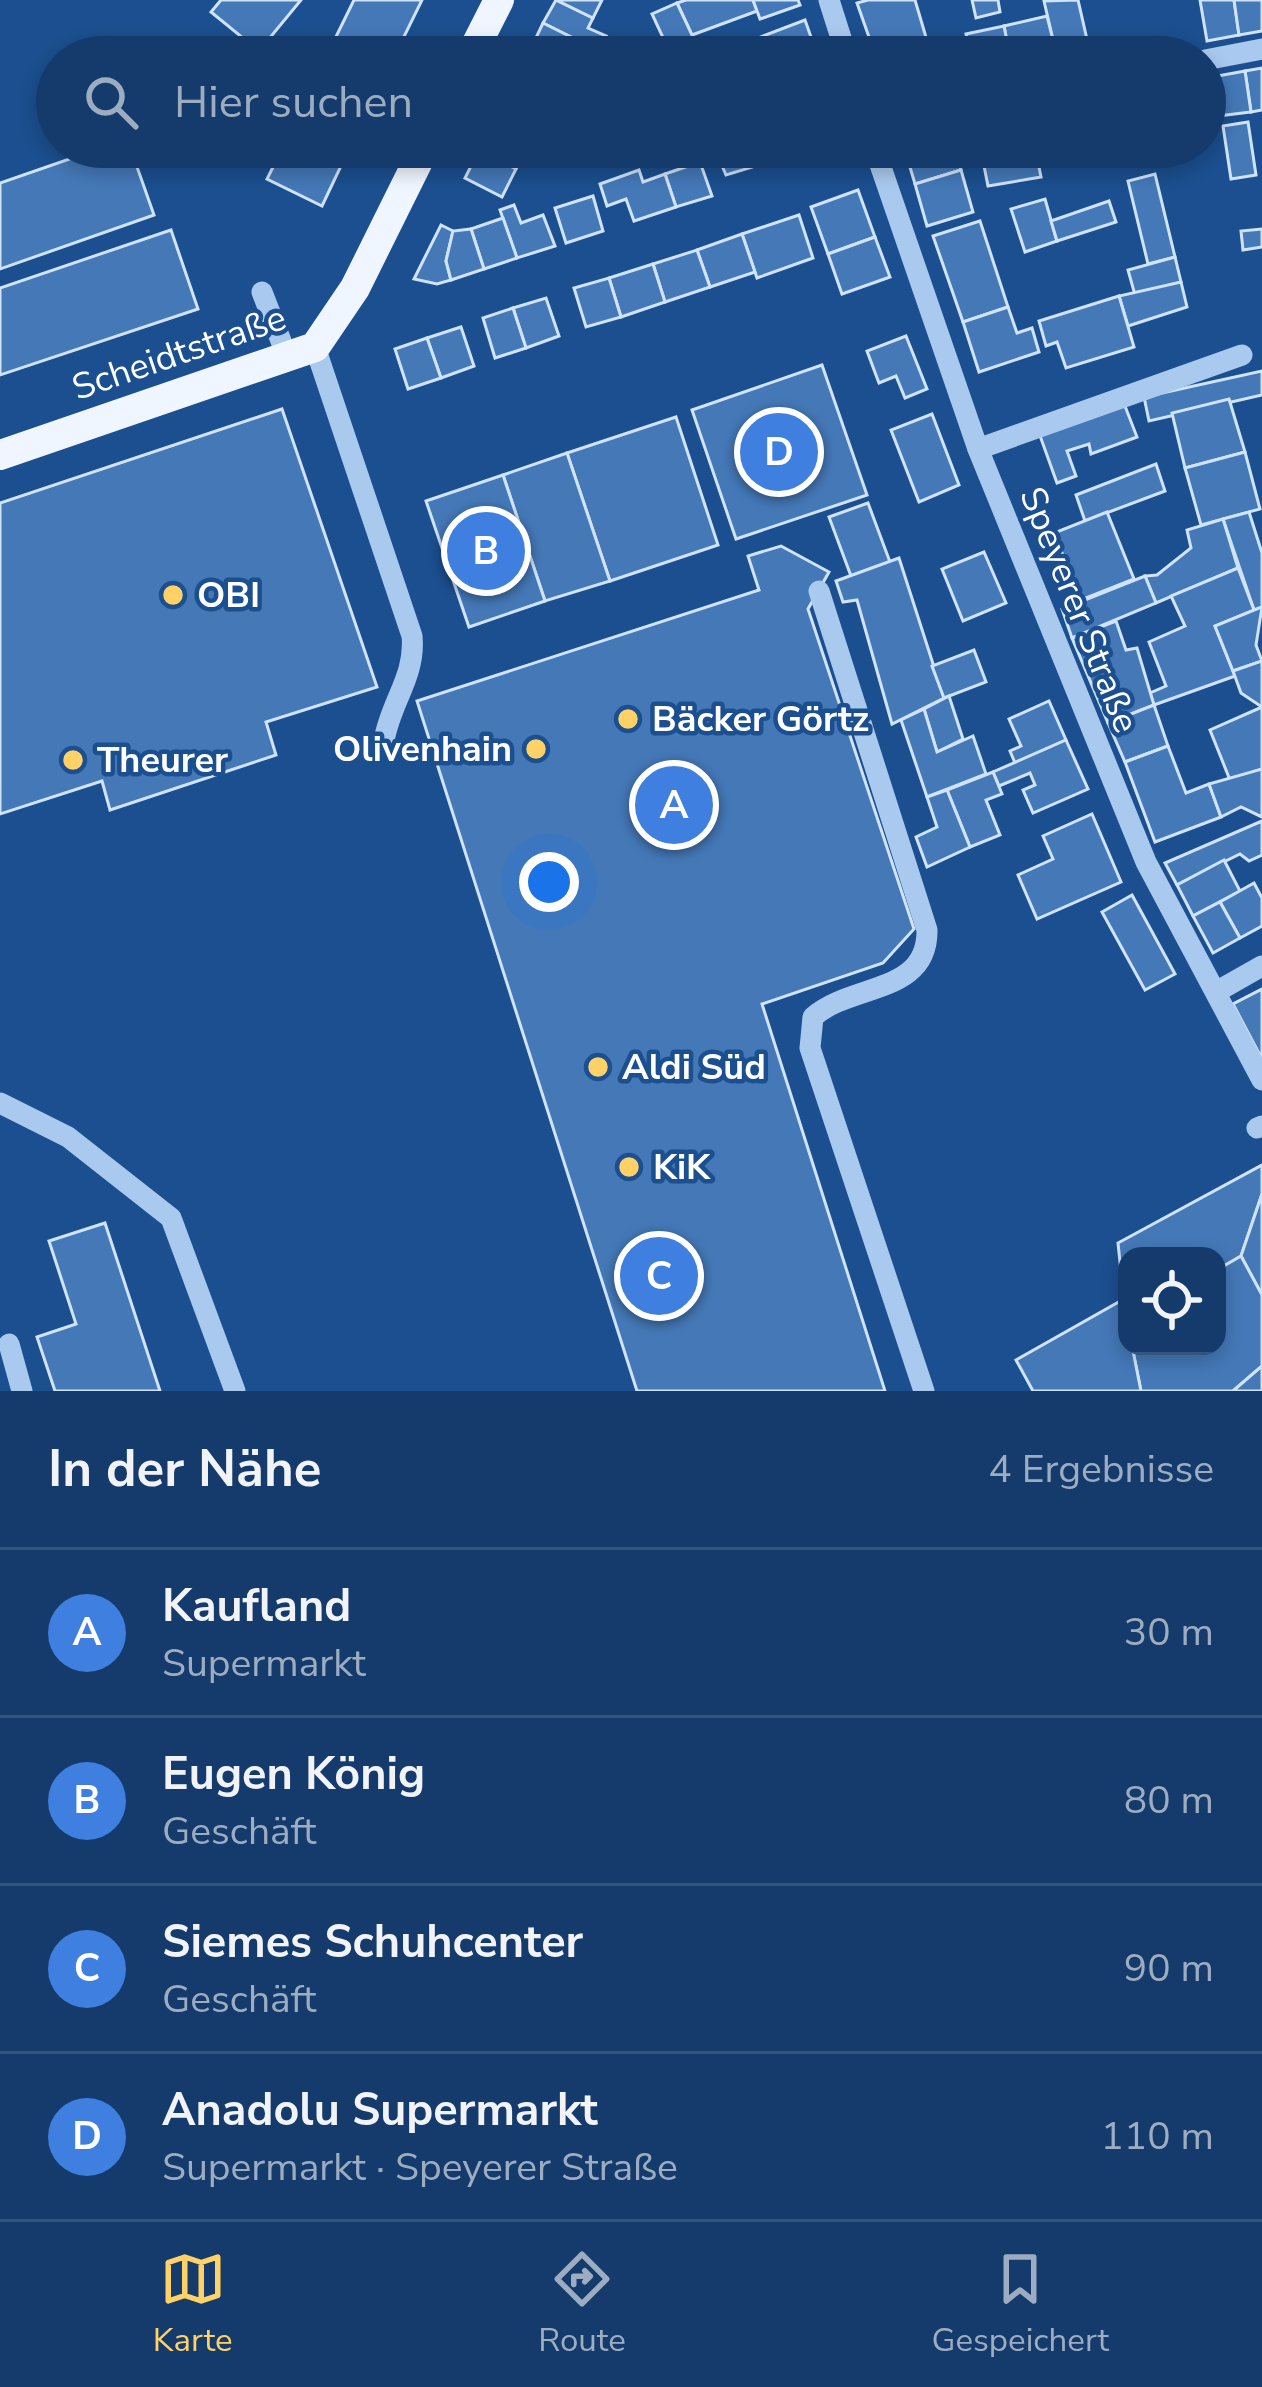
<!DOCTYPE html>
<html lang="de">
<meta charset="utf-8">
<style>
body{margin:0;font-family:"Nunito Sans",sans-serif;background:#214673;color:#f1f3f6}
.controls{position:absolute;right:36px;bottom:36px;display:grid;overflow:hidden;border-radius:24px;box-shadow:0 6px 18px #0003}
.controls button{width:108px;height:108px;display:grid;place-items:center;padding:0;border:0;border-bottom:3px solid #33557e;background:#143b6b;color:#f1f3f6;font:60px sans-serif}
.you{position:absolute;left:549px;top:882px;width:42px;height:42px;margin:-30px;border:9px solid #fff;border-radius:50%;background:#1a73e8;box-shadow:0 0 0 18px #1a73e833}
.badge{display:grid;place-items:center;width:78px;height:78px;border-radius:50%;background:#ffd166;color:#fff;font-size:39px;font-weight:700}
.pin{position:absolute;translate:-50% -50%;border:6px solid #fff;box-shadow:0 3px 12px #0006}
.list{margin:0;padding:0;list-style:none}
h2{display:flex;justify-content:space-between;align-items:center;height:156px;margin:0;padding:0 48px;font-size:51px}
h2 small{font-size:39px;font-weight:400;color:#9dadc1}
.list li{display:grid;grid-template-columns:78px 1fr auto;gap:36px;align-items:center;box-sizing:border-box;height:168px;padding:0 48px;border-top:3px solid #33557e}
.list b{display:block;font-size:45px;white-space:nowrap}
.list p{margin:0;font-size:39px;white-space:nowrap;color:#9dadc1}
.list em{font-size:39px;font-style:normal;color:#9dadc1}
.icon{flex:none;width:66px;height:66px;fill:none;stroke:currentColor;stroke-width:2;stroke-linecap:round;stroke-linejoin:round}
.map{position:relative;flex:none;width:1262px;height:1391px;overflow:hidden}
.search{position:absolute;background:#143b6b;box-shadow:0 6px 18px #0003;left:36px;right:36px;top:36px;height:132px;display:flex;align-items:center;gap:30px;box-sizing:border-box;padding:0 42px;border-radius:66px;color:#9dadc1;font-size:45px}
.sheet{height:828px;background:#143b6b}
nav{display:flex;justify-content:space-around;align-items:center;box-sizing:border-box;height:168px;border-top:3px solid #33557e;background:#143b6b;font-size:33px;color:#9dadc1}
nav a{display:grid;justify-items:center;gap:6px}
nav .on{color:#ffd166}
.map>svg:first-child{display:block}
.building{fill:#4478b7;stroke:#cfe3fa;stroke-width:3}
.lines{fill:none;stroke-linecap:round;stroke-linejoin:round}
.minor{stroke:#a9c9ee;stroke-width:21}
.major{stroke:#f0f6ff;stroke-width:30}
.poi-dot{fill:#ffd166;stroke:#1b4f8f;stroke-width:4.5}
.labels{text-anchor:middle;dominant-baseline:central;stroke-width:9;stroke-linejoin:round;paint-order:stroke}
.street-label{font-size:36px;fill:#fff;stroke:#1b4f8f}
.poi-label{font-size:36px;font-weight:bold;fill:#fff;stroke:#1b4f8f;text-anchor:start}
</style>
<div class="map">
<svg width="1262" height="1391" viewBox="0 0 1262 1391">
<rect width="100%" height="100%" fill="#1b4f8f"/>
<g class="building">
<path d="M221,0H301L259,51L211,12Z"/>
<path d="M354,0H422L394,57H326Z"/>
<path d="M556,0L593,18L588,28L606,36L597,50L543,23Z"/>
<path d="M556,0H602L593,18Z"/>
<path d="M686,0H753L757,11L692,35L677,3Z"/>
<path d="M753,0H798L800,5L760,19Z"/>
<path d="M868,0H915L928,44L876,57L857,3Z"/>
<path d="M972,0H998L1000,12L976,18Z"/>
<path d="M1078,0L1091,57H1057L1044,1Z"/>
<path d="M1200,0H1234L1239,35L1207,41Z"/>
<path d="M1234,0H1262V31L1239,35Z"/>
<path d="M677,3L692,35L701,57H672L652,14Z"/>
<path d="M1047,16L1057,57H1010L1004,26Z"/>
<path d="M805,20L818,57H765L758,38Z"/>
<path d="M543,23L597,50L594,57H558L533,44Z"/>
<path d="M1004,26L1010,57H971L966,34Z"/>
<path d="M928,44H940L944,57H891Z"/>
<path d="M1262,68V110L1251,112L1245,71Z"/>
<path d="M1245,71L1251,112L1218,116L1212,77Z"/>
<path d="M1248,122L1256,175L1231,179L1223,126Z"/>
<path d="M104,147H130L154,215L0,269V183Z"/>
<path d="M283,147H350L322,206L267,179Z"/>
<path d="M480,147H523L527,149L516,169Z"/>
<path d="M737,147H778L782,158L726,175L717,154Z"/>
<path d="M796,147H849L850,151L803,166Z"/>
<path d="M904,147H953L961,170L915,184Z"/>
<path d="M479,150L516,169L502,197L465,178Z"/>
<path d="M1037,157L1041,177L988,186L984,166Z"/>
<path d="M700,162L712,196L676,207L665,174Z"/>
<path d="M639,170L643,182L665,174L676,207L634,221L626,199L607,206L600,184Z"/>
<path d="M961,170L973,212L927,226L915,184Z"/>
<path d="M1155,174L1175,257L1148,264L1128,181Z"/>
<path d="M858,190L875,237L828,254L811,207Z"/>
<path d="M593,196L603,231L566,243L555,208Z"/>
<path d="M1045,199L1057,241L1025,252L1011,209Z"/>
<path d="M1109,201L1116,222L1057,241L1051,221Z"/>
<path d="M514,205L521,223L543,215L555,246L517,258L500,210Z"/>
<path d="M799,215L813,258L757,278L742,234Z"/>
<path d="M503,218L517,258L484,269L471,229Z"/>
<path d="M980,221L1008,307L963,322L933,236Z"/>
<path d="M441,225L453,231L446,261L451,280L437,284L414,279Z"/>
<path d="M471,229L484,269L451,280L446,261L453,231Z"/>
<path d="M1262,229V247L1243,250L1241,231Z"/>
<path d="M171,230L198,309L0,375V288Z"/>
<path d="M742,234L755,272L710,287L697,250Z"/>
<path d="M875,237L890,277L842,294L828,254Z"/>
<path d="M697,250L710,287L665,302L653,264Z"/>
<path d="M1175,257L1181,282L1135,295L1128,270Z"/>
<path d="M653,264L665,302L621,317L609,278Z"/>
<path d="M609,278L621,317L586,327L574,288Z"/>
<path d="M1181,282L1187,307L1128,326L1119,296Z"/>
<path d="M1119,296L1134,347L1066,368L1057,342L1046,346L1039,321Z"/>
<path d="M546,298L559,336L526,348L513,308Z"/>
<path d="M1008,307L1017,333L1032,328L1039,352L979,372L963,322Z"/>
<path d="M513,308L526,348L495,358L483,318Z"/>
<path d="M461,327L474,366L441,378L427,338Z"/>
<path d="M906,336L927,389L905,398L896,376L879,383L867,351Z"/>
<path d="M427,338L441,378L408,389L395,349Z"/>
<path d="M822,365L867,495L736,539L692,410Z"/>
<path d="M1262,371V395L1149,421L1144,397Z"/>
<path d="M1229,399L1245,452L1185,468L1172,413Z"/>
<path d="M1123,401L1137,437L1091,454L1089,444L1067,451L1076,476L1057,483L1039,433Z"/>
<path d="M282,409L377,687L266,722L276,755L110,810L102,781L0,814V503Z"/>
<path d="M932,414L959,485L919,502L891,430Z"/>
<path d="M676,417L718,545L610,581L567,453Z"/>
<path d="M1245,452L1260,509L1201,525L1185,468Z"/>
<path d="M567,453L610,581L545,601L503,475Z"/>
<path d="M1156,464L1165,491L1085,521L1076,495Z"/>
<path d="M503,475L545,601L469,627L426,501Z"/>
<path d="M868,503L890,562L851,576L829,517Z"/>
<path d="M1107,512L1134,579L1081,600L1054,533Z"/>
<path d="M1249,512L1262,553V607L1254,610L1223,519Z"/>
<path d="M1223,519L1238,568L1156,603L1145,576L1157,575L1191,548L1187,530Z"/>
<path d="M781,546L829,572L808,609L914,929L883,963L762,1004L885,1391H637L417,701L759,590L748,556Z"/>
<path d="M984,552L1006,603L963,621L942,569Z"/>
<path d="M899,558L944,698L892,724L857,600L843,602L836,581Z"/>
<path d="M1238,568L1254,610L1215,626L1235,676L1154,705L1150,693L1166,686L1149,642L1185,626L1171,596Z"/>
<path d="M1145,576L1156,603L1072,638L1062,609Z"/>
<path d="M1262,607L1256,645L1262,661L1233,671L1215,626Z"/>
<path d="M1116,621L1126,650L1137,648L1154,705L1108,723L1072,638Z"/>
<path d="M974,650L986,682L944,698L932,666Z"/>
<path d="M1262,661V707L1241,693L1233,671Z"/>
<path d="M949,696L963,739L937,752L924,709Z"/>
<path d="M1049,701L1066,740L1015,763L1010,751L1021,746L1009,719Z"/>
<path d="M1154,705L1168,746L1125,762L1108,723Z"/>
<path d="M1262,707V769L1230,780L1210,730Z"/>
<path d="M924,709L937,752L973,736L986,774L927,797L901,720Z"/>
<path d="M1066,740L1088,789L1033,813L1023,790L1035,785L1030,773L999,786L993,772Z"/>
<path d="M1168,746L1186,793L1209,784L1221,817L1155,842L1125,762Z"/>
<path d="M1262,769V817L1241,807L1221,817L1209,784Z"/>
<path d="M993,772L1002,794L986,800L1000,835L970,847L947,790Z"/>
<path d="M947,790L970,847L927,867L916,837L937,827L927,797Z"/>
<path d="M1092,814L1121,882L1037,919L1018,875L1053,859L1043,836Z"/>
<path d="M1262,821V855L1249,861L1240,854L1177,885L1165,863Z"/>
<path d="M1224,860L1240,891L1193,916L1177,885Z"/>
<path d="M1254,883L1262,898V926L1240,938L1220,902Z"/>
<path d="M1132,895L1175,974L1145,990L1102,912Z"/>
<path d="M1220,902L1240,938L1213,953L1193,916Z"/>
<path d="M1262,989V1059L1233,1004Z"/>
<path d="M1262,1165V1194L1241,1256L1217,1270V1256H1127L1126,1320L1118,1243Z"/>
<path d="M1262,1194V1295L1241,1256Z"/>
<path d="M105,1223L160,1391H55L37,1337L76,1324L49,1241Z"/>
<path d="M1241,1256L1262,1295V1366L1233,1391H1141L1132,1346H1217V1270Z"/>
<path d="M1124,1299L1127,1346H1132L1141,1391H1033L1016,1360Z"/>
<path d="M1262,1366V1391H1233Z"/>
</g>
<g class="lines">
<g class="minor">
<path d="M829,0L847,57"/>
<path d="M1205,60L1262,49"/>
<path d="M874,147L978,449L1146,862L1262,1080"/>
<path d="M262,292L288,359"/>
<path d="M315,347L412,636C416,676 390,703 384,741"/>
<path d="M978,449L1242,355"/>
<path d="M819,591L927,930C928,995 851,983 813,1017L810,1048L924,1391"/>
<path d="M1216,992L1262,966"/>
<path d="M0,1103L68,1137L171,1218L235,1391"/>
<path d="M1257,1128L1262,1126"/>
<path d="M9,1344L22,1391"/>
</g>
<g class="major">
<path d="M470,57L499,0"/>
<path d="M0,455L315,347L355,288L425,147"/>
</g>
</g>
<g class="poi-dot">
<circle cx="173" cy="595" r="12"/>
<circle cx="628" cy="719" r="12"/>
<circle cx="536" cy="749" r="12"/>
<circle cx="73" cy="760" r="12"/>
<circle cx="598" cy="1067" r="12"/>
<circle cx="629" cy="1167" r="12"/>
</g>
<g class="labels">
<g class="street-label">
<text transform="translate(179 353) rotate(-19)">Scheidtstraße</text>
<text transform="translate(1079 610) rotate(68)">Speyerer Straße</text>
</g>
<g class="poi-label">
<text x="197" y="595">OBI</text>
<text x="652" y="719">Bäcker Görtz</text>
<text x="512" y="749" text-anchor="end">Olivenhain</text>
<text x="97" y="760">Theurer</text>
<text x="622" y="1067">Aldi Süd</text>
<text x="653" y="1167">KiK</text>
</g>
</g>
</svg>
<div class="controls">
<button><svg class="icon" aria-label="locate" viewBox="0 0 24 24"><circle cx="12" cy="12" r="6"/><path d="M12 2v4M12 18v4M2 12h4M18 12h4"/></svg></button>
</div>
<div class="you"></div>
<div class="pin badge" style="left:674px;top:805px;background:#3f7fe0">A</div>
<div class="pin badge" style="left:486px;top:551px;background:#3f7fe0">B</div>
<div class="pin badge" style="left:659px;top:1276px;background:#3f7fe0">C</div>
<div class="pin badge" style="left:779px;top:452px;background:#3f7fe0">D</div>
<div class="search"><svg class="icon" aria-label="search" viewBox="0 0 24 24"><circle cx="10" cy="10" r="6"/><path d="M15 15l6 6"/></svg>Hier suchen</div>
</div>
<section class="sheet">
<h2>In der Nähe<small>4 Ergebnisse</small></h2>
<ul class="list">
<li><span class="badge" style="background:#3f7fe0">A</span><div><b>Kaufland</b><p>Supermarkt</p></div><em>30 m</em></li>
<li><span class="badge" style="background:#3f7fe0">B</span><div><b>Eugen König</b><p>Geschäft</p></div><em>80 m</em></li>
<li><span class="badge" style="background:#3f7fe0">C</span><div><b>Siemes Schuhcenter</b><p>Geschäft</p></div><em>90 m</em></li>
<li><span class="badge" style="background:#3f7fe0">D</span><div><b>Anadolu Supermarkt</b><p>Supermarkt · Speyerer Straße</p></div><em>110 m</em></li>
</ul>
</section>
<nav>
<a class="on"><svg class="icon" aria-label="map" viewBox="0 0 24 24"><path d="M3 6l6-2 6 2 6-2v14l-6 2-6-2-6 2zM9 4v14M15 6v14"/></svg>Karte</a>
<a><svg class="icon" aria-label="directions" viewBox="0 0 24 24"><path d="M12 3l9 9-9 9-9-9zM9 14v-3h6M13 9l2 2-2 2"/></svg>Route</a>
<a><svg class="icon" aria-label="saved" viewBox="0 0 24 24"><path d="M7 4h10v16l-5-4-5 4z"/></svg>Gespeichert</a>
</nav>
